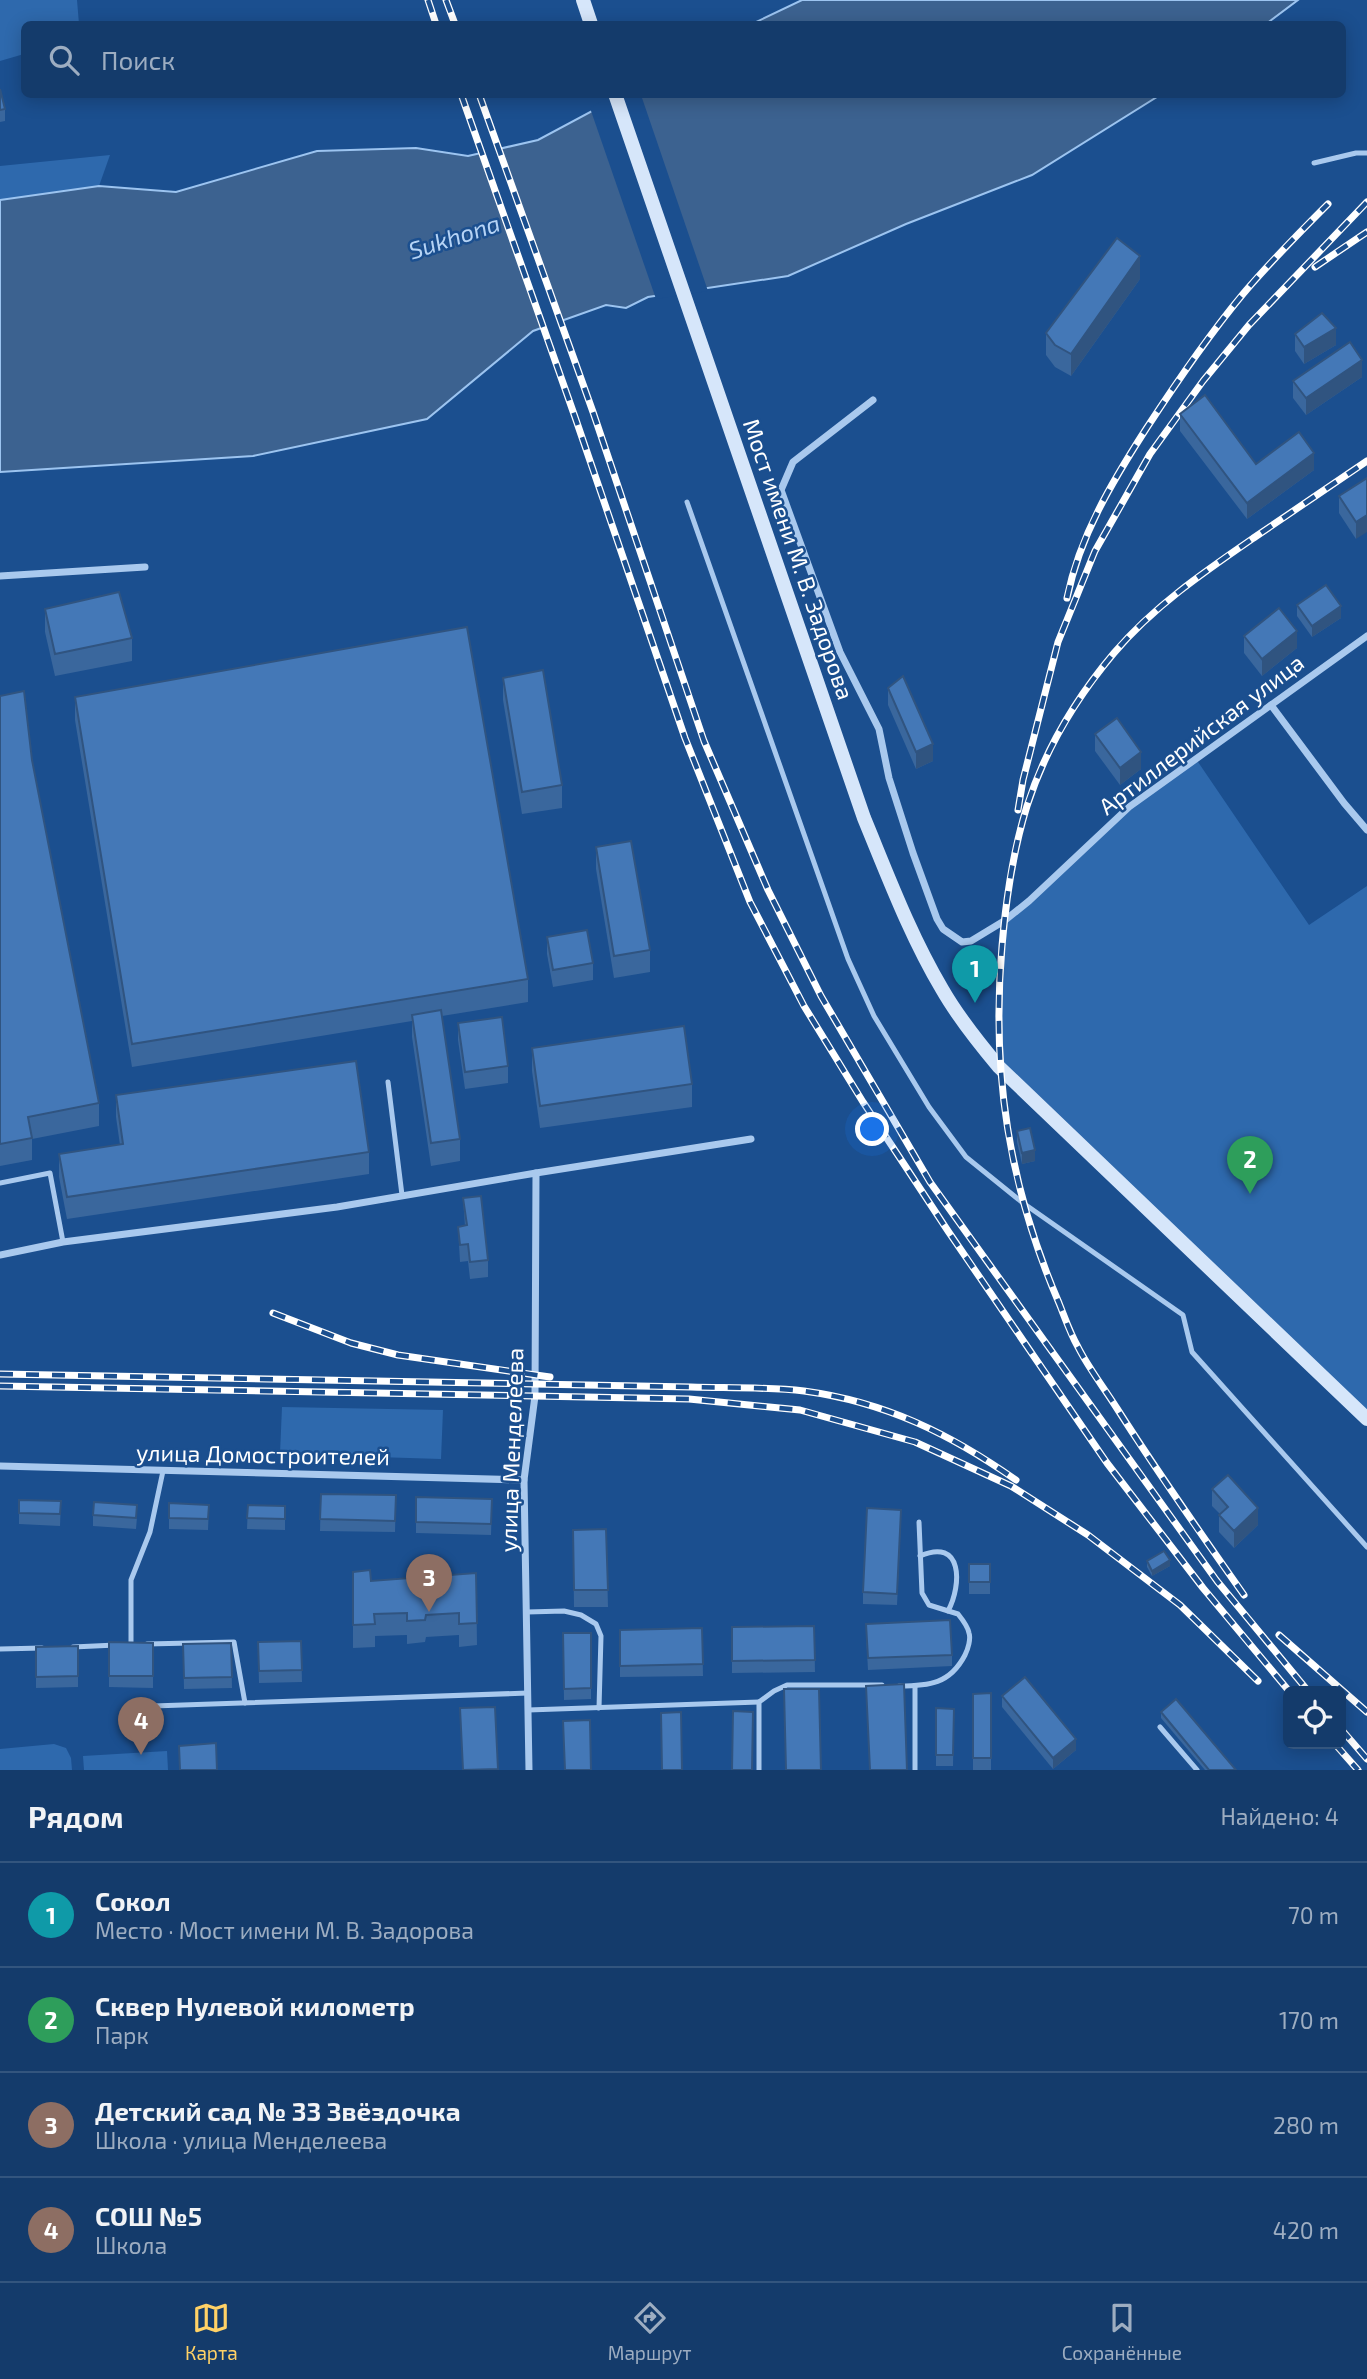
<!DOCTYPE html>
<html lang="ru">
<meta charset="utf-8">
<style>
body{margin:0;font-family:"Exo 2",sans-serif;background:#1d4271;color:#f1f3f6}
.controls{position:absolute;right:21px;bottom:21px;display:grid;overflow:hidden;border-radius:10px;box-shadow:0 4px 18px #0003}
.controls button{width:63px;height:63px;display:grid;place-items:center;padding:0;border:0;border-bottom:2px solid #33557e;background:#143b6b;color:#f1f3f6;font:35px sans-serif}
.you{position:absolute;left:873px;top:1130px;width:24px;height:24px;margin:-18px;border:5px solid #fff;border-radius:50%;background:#1a73e8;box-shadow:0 0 0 10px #1a73e833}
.badge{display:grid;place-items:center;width:46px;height:46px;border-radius:50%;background:#ffd166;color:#fff;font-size:23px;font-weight:700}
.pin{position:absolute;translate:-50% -58px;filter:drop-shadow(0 2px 4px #0008)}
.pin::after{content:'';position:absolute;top:37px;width:24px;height:21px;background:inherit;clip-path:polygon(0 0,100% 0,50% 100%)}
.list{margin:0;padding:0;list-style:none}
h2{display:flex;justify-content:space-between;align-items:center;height:91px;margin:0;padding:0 28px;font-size:30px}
h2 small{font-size:23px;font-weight:400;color:#9dadc1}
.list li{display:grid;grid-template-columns:46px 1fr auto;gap:21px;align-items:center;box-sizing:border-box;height:105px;padding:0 28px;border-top:2px solid #33557e}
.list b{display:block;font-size:26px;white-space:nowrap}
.list p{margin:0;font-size:23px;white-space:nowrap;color:#9dadc1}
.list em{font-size:23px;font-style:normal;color:#9dadc1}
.icon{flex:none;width:38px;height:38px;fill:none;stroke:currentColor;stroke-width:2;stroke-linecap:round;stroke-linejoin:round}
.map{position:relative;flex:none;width:1367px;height:1770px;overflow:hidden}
.search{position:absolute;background:#143b6b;box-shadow:0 4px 18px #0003;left:21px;right:21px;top:21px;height:77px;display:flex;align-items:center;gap:18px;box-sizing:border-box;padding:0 24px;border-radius:10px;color:#9dadc1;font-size:26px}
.sheet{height:511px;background:#143b6b}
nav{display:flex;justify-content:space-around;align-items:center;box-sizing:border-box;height:98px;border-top:2px solid #33557e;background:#143b6b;font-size:19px;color:#9dadc1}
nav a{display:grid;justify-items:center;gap:4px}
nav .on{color:#ffd166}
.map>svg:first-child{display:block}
.green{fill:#2e69ad}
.water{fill:#3c6290;stroke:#9cc4f0;stroke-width:2}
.pier{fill:#1b4f8f}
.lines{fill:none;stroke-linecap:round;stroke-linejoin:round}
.lane{stroke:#a9c9ee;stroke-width:5}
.street{stroke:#a9c9ee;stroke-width:7}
.secondary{stroke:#d6e6fa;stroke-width:14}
.rail-casing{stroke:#fff;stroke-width:7}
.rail{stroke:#1b4f8f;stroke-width:4.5;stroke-dasharray:13;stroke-linecap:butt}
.wall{fill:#3a679d}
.shaded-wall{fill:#305480}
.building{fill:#4478b7;stroke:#305480;stroke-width:2}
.labels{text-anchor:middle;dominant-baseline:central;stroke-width:5;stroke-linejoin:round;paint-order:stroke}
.street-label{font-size:23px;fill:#fff;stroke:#1b4f8f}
.water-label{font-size:24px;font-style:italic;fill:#b5d3f5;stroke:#1b4f8f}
</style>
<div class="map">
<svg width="1367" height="1770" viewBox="0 0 1367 1770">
<rect width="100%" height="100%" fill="#1b4f8f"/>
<g class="green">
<path d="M0,0H77L79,24H24V54L0,61Z"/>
<path d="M110,155L99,186L0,200V166Z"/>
<path d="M1196,759L1309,925L1367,886V1419L999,1067L998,990L1004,921L1129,807Z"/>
<path d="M282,1407L443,1410L441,1459L280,1454Z"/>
<path d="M54,1744L66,1748L71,1758L72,1770H0V1749Z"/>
<path d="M167,1751L168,1770H84L83,1756Z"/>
</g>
<g class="water">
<path d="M802,0H1298L1266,24H752Z"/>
<path d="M622,95H1160L1032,175L906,224L788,276L648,297L626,308L606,305L533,331L427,419L253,456L0,472V200L99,186L176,192L317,151L416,148L468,156L538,140Z"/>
</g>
<g class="pier">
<path d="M614,94L641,95L708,291L656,299L590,108Z"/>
<path d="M498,146L561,324L544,330L480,150Z"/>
</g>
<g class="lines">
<g class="lane">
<path d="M1314,163L1356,153H1367"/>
<path d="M687,502L848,959L874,1016L929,1107L966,1157L1023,1203L1183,1315L1192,1352L1367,1547"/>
<path d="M388,1082L402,1195"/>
<path d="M0,1183L50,1173L63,1242"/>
<path d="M920,1556C963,1537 962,1585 948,1611"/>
<path d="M527,1612L564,1611L581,1615L596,1624L601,1636L599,1708"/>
<path d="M147,1644L234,1642L245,1703"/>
<path d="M131,1645V1580L150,1532L163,1471"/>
<path d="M73,1647L116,1645"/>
<path d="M0,1649L42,1648"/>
<path d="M899,1686C929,1686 950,1684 965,1655C968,1649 971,1639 969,1633C968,1627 962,1619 958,1614L929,1605L922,1593L919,1522"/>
<path d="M153,1706L528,1693"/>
<path d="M528,1710L759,1702"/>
<path d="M1160,1727L1197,1770"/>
<path d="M759,1770V1702L774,1691L787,1685H882"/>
<path d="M915,1770V1686"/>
</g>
<g class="street">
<path d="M873,400L793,462L781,490L840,652L879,729L889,778L913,853L937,919L943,929L962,942L971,941L1004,921L1029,901L1129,807L1367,636"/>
<path d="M0,576L145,567"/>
<path d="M1271,705L1344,803L1367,830"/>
<path d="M0,1255L63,1242L337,1207L536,1173L751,1139"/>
<path d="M0,1466L524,1480"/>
<path d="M529,1770L524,1480L535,1396L536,1173"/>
</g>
<g class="secondary">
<path d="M583,0L591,24"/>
<path d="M615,94L864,818C888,876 910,935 942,989C958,1017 978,1042 999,1067L1367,1419"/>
</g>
<g class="rail-casing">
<g id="rail">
<path d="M428,0L436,24"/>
<path d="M446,0L455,24"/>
<path d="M461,94L575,417L685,738L750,902L804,1006L863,1102L948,1231L1107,1463L1203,1588L1289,1691"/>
<path d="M479,94L593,412L704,741L768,890L821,996L930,1182L1217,1581L1308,1691"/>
<path d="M1315,267L1367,232"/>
<path d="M1067,598C1080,535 1112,482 1146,429C1176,383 1208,336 1243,294C1270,262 1299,233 1328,204"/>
<path d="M1018,810L1023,780L1058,642L1095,551L1150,454L1203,381L1249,325L1367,202"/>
<path d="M273,1313L351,1343L398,1355L550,1377"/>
<path d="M0,1374L691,1387C728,1388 767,1387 804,1391C886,1402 950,1434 1016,1480"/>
<path d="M0,1386L689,1399L800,1410L915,1442L1011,1486L1088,1535L1180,1605L1258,1681"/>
<path d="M1244,1595C1201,1534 1158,1473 1118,1410C1105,1389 1089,1369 1078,1347C1070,1333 1065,1318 1059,1303C1009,1187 991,1072 1002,946C1006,898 1013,851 1027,806C1045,750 1076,698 1114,653C1154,606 1204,572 1255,537C1292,512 1330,486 1367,461"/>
<path d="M1279,1635L1367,1712"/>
<path d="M1341,1729L1367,1759"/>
<path d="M1335,1744L1358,1770"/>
</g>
</g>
<use href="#rail" class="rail"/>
</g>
<g class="wall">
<path d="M0,89L5,109V121L0,122Z"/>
<path d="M1140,279L1071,376L1055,367L1046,355V333Z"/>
<path d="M1295,334L1336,345L1304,364L1295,351Z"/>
<path d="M1362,377L1306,415L1293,398V381Z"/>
<path d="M1180,414L1256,464L1314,470L1247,519L1180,431Z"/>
<path d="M1367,478L1356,539L1339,513V496Z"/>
<path d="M1297,605L1341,618L1312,637L1297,616Z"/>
<path d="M45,609L132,638V661L55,676L45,632Z"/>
<path d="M1244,636L1297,648L1262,676L1244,653Z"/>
<path d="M503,678L562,785V808L522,814L503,700Z"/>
<path d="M888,688L933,761L916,769L888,705Z"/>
<path d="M0,696L32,760L99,1103V1126L32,1139V1160L0,1166Z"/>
<path d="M75,697L528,979V1002L442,1016L460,1139V1161L431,1166L412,1037V1021L132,1067L75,720Z"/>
<path d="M1095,734L1141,769L1120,785L1095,751Z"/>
<path d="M596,847L650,950V972L614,978L596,869Z"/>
<path d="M547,937L593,963V980L553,987L547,954Z"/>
<path d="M458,1023L508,1066V1083L465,1089L458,1040Z"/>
<path d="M532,1048L692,1084V1107L540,1128L532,1071Z"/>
<path d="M116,1095L369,1152V1174L67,1219L59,1177V1154L120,1145L116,1117Z"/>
<path d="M1017,1131L1035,1161L1022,1164L1017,1142Z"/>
<path d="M463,1198L488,1260V1277L470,1279L468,1261L460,1262L458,1227L465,1226Z"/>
<path d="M1212,1489L1258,1525L1234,1548L1219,1532V1515L1220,1514L1212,1506Z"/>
<path d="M321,1494L396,1495L395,1532L320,1531Z"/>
<path d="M416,1497L492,1499L491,1535L416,1533Z"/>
<path d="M19,1500L61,1501L60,1526L19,1524Z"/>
<path d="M169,1503L209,1505L208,1530L169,1529Z"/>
<path d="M248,1505L285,1506V1530L247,1529Z"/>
<path d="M93,1515L137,1517L136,1529L93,1526Z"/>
<path d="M901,1521L897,1605L863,1604V1592Z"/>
<path d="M606,1529L608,1607H574L573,1530Z"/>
<path d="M1147,1561L1170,1566L1152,1576L1147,1567Z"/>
<rect x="969" y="1564" width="21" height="30"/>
<path d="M353,1572L371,1581L476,1573L477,1645L459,1647V1635L426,1637L425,1642L407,1644V1635L375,1636V1647L353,1648Z"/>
<path d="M814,1626L815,1672L732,1673V1627Z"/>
<path d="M702,1628L703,1676L620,1677V1630Z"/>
<path d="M563,1633H591V1699L564,1700Z"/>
<path d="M866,1635L952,1655V1666L868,1670Z"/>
<path d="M301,1641L302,1682L259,1683L258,1642Z"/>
<path d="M109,1642L153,1643V1688L109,1687Z"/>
<path d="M231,1643L232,1688L184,1689L183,1644Z"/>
<path d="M78,1646V1687L36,1688V1647Z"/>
<path d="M991,1693V1770H973V1694Z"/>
<path d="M1002,1696L1076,1750L1053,1769L1002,1707Z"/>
<path d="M936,1708L954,1709L953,1766H936Z"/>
<path d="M1161,1712L1236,1770H1205L1161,1718Z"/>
</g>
<g class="shaded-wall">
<path d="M1140,256V279L1071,376V354Z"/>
<path d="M1336,328V345L1304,364V347Z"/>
<path d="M1362,360V377L1306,415V398Z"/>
<path d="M1314,453V470L1247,519V503Z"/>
<path d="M1367,515V532L1356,539V522Z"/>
<path d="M1341,606V618L1312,637V626Z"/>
<path d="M1297,631V648L1262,676V659Z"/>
<path d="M933,744V761L916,769V752Z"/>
<path d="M1141,752V769L1120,785V768Z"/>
<path d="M1035,1150V1161L1022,1164V1153Z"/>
<path d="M1258,1508V1525L1234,1548V1531Z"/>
<path d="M1170,1560V1566L1152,1576V1571Z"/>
<path d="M1076,1739V1750L1053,1769V1758Z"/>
</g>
<g class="building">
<path d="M0,89L5,109L0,110Z"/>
<path d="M1117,238L1140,256L1071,354L1055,345L1046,333Z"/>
<path d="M1322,313L1336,328L1304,347L1295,334Z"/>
<path d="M1350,342L1362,360L1306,398L1293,381Z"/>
<path d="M1205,395L1256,464L1299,432L1314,453L1247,503L1180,414Z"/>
<path d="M1367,478V515L1356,522L1339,496Z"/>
<path d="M1326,585L1341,606L1312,626L1297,605Z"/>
<path d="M119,592L132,638L55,654L45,609Z"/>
<path d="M1279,608L1297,631L1262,659L1244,636Z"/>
<path d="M467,627L528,979L132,1044L75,697Z"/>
<path d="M543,670L562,785L522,792L503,678Z"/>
<path d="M903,676L933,744L916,752L888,688Z"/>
<path d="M24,691L32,760L99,1103L28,1117L32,1138L0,1144V696Z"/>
<path d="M1117,718L1141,752L1120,768L1095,734Z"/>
<path d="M631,841L650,950L614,956L596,847Z"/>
<path d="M587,930L593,963L553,970L547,937Z"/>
<path d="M441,1010L460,1139L431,1143L412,1015Z"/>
<path d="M502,1017L508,1066L465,1072L458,1023Z"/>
<path d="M684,1026L692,1084L540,1106L532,1048Z"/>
<path d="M356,1061L369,1152L67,1197L59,1154L123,1144L116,1095Z"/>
<path d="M1030,1128L1035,1150L1022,1153L1017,1131Z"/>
<path d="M481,1196L488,1260L470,1262L468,1244L460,1245L458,1227L467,1225L463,1198Z"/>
<path d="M1228,1475L1258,1508L1234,1531L1219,1515L1228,1507L1212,1489Z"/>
<path d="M321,1494L396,1495L395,1521L320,1519Z"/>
<path d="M416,1497L492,1499L491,1524L416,1522Z"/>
<path d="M19,1500L61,1501L60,1514L19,1513Z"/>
<path d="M94,1502L137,1505L136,1518L93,1515Z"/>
<path d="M169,1503L209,1505L208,1519L169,1518Z"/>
<path d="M248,1505L285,1506V1519L247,1518Z"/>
<path d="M867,1508L901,1510L897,1594L863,1592Z"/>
<path d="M606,1529L608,1590H574L573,1530Z"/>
<path d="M1164,1551L1170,1560L1152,1571L1147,1561Z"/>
<rect x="969" y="1564" width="21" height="18"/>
<path d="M370,1570L371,1581L476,1573L477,1623L459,1624V1613L426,1615L425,1620L407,1621V1613L374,1614L375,1624L353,1625V1572Z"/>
<path d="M950,1620L952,1655L868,1658L866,1624Z"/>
<path d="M814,1626L815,1660L732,1661V1627Z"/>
<path d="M702,1628L703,1664L620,1666V1630Z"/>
<path d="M563,1633H591V1688L564,1689Z"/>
<path d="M301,1641L302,1670L259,1671L258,1642Z"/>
<path d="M109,1642L153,1643V1676H109Z"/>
<path d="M231,1643L232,1677L184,1678L183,1644Z"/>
<path d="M78,1646V1676L36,1677V1647Z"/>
<path d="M1025,1677L1076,1739L1053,1758L1002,1696Z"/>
<path d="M904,1684L907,1770H870L866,1686Z"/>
<path d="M784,1689H819L821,1770H786Z"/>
<path d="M991,1693V1758H973V1694Z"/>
<path d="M1176,1699L1236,1770H1209L1161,1712Z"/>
<path d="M495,1707L498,1769L463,1770L460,1708Z"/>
<path d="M936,1708L954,1709L953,1755H936Z"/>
<path d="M733,1711L753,1712L752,1770H732Z"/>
<path d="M681,1712L682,1770H662L661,1713Z"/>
<path d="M590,1720L591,1770H565L563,1721Z"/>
<path d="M216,1743L217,1770H180L179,1746Z"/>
</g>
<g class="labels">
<g class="street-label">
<text transform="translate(799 559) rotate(71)">Мост имени М. В. Задорова</text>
<text transform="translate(1201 734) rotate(-37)">Артиллерийская улица</text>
<text transform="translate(511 1450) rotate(-88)">улица Менделеева</text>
<text transform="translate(263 1454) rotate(1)">улица Домостроителей</text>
</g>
<g class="water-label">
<text transform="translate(454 236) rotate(-18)">Sukhona</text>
</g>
</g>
</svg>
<div class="controls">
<button><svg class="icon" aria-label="locate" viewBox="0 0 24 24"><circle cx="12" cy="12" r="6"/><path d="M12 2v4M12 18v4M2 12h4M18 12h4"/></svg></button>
</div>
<div class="you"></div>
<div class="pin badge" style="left:975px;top:1003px;background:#0f9aa8">1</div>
<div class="pin badge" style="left:1250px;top:1194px;background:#2e9e5b">2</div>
<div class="pin badge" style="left:429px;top:1612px;background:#8d6e63">3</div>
<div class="pin badge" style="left:141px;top:1755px;background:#8d6e63">4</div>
<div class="search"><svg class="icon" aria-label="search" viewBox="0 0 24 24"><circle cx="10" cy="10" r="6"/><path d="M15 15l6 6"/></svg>Поиск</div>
</div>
<section class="sheet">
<h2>Рядом<small>Найдено: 4</small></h2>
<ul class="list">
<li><span class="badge" style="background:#0f9aa8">1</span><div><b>Сокол</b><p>Место · Мост имени М. В. Задорова</p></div><em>70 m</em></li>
<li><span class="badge" style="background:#2e9e5b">2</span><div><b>Сквер Нулевой километр</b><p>Парк</p></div><em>170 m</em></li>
<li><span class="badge" style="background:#8d6e63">3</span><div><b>Детский сад № 33 Звёздочка</b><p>Школа · улица Менделеева</p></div><em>280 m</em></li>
<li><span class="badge" style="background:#8d6e63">4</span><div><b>СОШ №5</b><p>Школа</p></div><em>420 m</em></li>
</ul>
</section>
<nav>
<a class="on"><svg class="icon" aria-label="map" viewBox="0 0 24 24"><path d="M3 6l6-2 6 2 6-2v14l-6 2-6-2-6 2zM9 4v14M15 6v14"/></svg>Карта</a>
<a><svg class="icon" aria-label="directions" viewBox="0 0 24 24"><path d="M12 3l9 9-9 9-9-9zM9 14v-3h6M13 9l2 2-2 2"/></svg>Маршрут</a>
<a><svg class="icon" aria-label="saved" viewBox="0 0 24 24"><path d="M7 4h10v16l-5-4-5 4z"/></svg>Сохранённые</a>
</nav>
